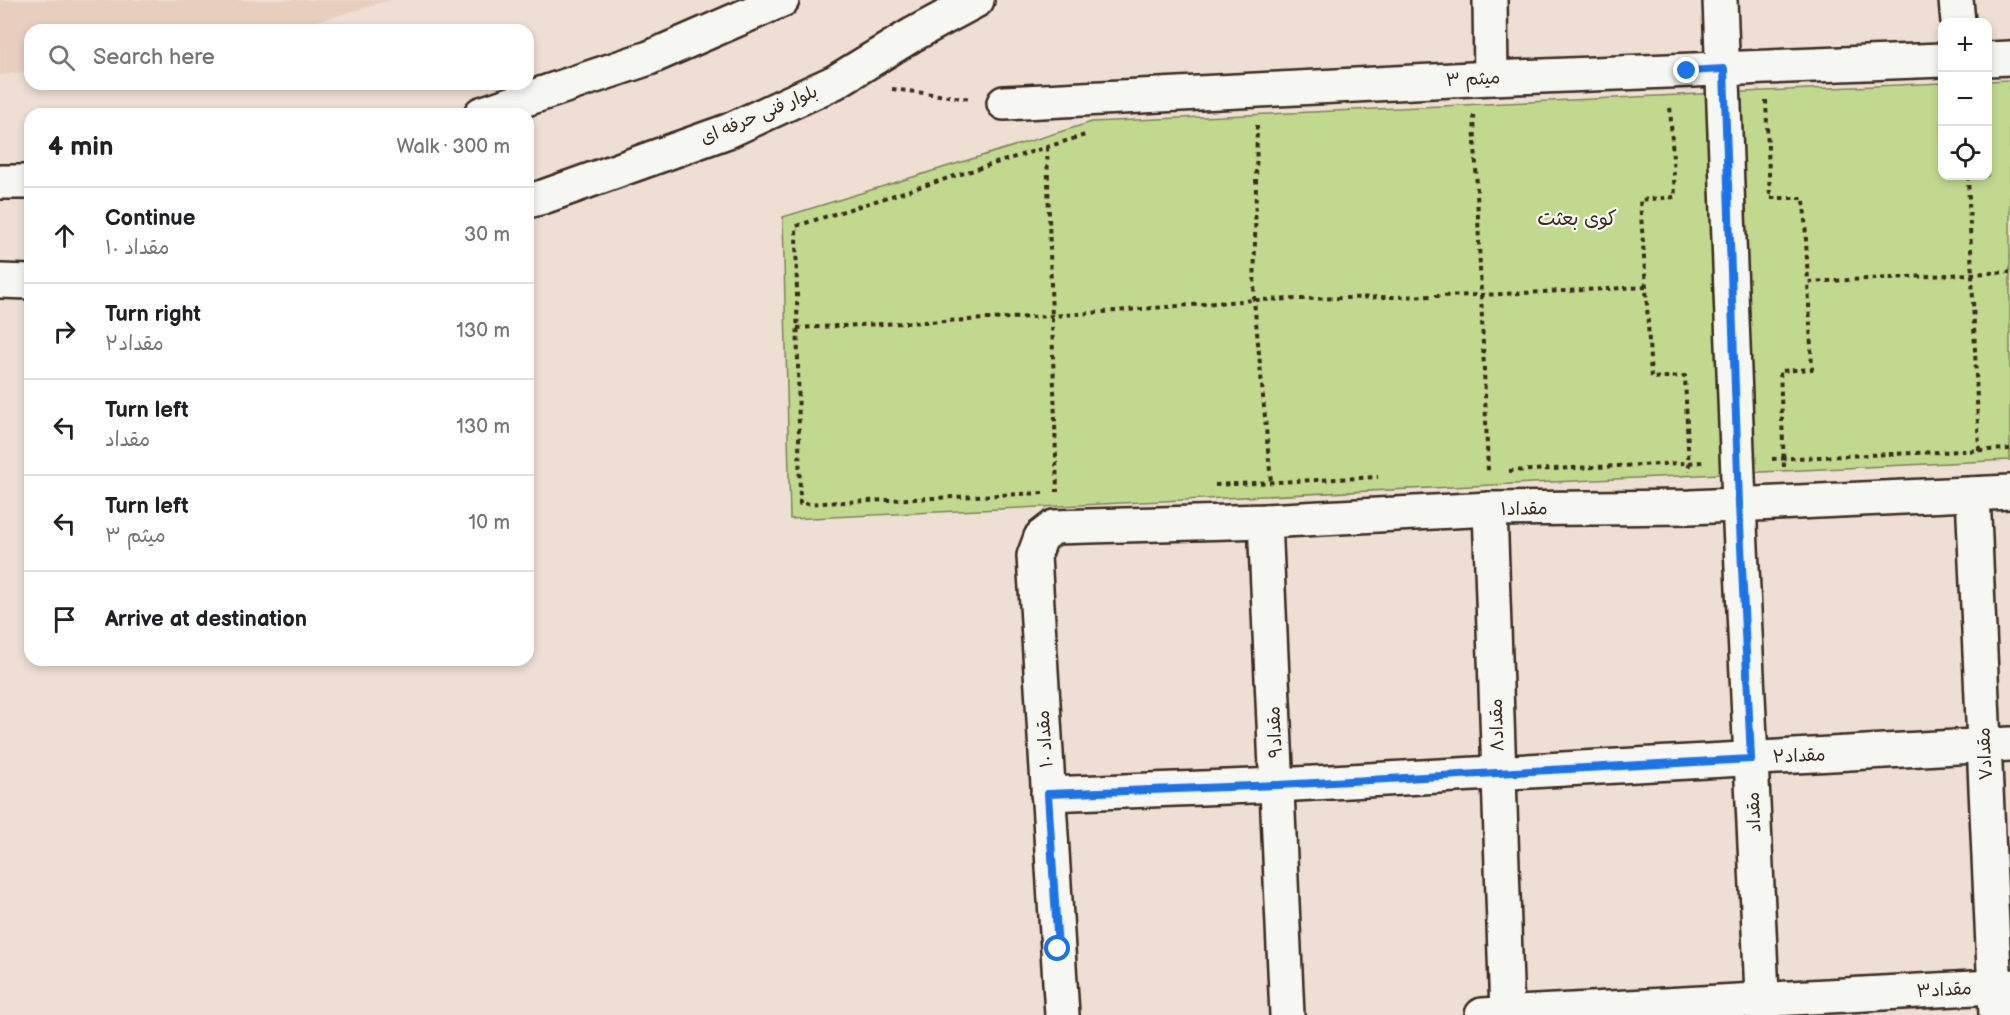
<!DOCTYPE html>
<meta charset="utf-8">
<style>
body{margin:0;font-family:"Balsamiq Sans","Playpen Sans Arabic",sans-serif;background:#f6f6f6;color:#202124}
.controls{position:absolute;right:18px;top:18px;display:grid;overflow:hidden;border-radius:12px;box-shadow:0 3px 9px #0003}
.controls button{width:54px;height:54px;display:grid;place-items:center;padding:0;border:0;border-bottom:2px solid #e0e0e0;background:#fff;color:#202124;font:30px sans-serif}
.stop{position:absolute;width:18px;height:18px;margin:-14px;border:4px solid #1a73e8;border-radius:50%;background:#fff}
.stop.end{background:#1a73e8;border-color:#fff;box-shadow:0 2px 6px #0008}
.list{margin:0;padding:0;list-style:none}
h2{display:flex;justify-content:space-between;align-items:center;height:78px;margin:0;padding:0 24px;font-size:26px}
h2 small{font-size:20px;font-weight:400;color:#757577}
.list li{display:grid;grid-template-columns:39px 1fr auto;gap:18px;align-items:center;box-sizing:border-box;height:96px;padding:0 24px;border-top:2px solid #e0e0e0}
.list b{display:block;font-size:22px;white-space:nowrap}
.list p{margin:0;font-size:20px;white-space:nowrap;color:#757577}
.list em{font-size:20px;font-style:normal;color:#757577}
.icon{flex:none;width:33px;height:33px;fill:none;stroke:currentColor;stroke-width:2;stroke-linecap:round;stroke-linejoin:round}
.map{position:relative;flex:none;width:2010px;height:1015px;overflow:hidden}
.search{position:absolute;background:#fff;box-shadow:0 3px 9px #0003;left:24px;top:24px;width:510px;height:66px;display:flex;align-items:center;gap:15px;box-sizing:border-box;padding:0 21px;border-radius:18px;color:#757577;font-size:22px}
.panel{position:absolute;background:#fff;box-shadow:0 3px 9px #0003;left:24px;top:108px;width:510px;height:558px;border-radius:18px}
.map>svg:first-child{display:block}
.built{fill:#e8cebf}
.green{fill:#c0d98f;stroke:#7e8256;stroke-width:1.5}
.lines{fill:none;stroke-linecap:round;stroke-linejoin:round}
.minor-casing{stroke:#3b2a1e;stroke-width:38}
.primary-casing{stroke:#3b2a1e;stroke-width:38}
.path{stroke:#3b2a1e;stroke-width:4;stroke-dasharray:4.5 4.5;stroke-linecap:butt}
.minor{stroke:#f6f6f2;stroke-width:33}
.primary{stroke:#f6f6f2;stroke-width:33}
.route{stroke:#1a73e8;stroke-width:8}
.labels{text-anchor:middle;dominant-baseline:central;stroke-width:4.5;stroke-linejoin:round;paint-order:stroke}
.street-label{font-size:18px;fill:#3b2a1e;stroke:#f6f6f2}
.neighbourhood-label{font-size:20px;fill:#3b2a1e;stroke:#f6f6f2}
</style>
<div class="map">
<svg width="2010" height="1015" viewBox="0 0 2010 1015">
<rect width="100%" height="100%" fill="#eeded4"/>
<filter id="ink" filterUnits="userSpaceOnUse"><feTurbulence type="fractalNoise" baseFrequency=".0167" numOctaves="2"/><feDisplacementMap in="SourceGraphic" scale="12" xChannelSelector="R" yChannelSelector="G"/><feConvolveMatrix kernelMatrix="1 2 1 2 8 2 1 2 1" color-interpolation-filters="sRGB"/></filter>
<g filter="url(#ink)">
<path class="built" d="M0,0H391L308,24L274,30H30V71L0,75Z"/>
<path class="green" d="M2010,80V460L790,519L783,217L1092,122L1942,83V176H1988V81Z"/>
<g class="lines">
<g class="minor-casing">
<g id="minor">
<path d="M1490,0L1491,78"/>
<path d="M1720,0L1739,504L1763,1015"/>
<path d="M1956,0L1958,22"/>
<path d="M1988,59L2010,58"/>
<path d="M1004,103L1491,78L1942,60"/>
<path d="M1973,494L1996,1015"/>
<path d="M1490,509L1507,1014"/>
<path d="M1265,521L1287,1015"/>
<path d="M1048,794L1278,785L2010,744"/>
<path d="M1062,1015L1034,556L1041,537L1054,527L1265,521L1490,509L1691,507L2010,492"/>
<path d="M1482,1015L2010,986"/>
</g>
</g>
<g class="primary-casing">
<g id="primary">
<path d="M481,114L649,58L782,0"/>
<path d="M0,182H30"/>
<path d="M528,201L543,197L728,131L835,82L912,35L977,0"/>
<path d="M0,281L30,282"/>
</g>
</g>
<g class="path">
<path d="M892,89L971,99"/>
<path d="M1766,100L1770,198H1804L1808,282"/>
<path d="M1474,115L1488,472"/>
<path d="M1257,125L1254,300L1271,482"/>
<path d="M1047,147L1057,492"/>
<path d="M1968,176L1979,450"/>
<path d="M1646,287L1640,200L1675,197L1670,104"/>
<path d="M797,328L1052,316L1254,300L1481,295L1646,287L1651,378L1685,376L1689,472"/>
<path d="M1772,459L2010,449"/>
<path d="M1784,467L1780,371L1812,369L1808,282L2010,272"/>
<path d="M1509,471L1705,462"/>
<path d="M1215,485L1378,477"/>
<path d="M1043,493L800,504L796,226L1085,135"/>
</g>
<use href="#minor" class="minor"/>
<use href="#primary" class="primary"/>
</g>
</g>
<g class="lines" filter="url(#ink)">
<path class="route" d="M1058,949L1048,794L1278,785L1751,759L1739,504L1724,69L1687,71"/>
</g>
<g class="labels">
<g class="street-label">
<text transform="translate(1473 79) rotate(-3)">میثم ۳</text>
<text transform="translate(759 115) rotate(-23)">بلوار فنی حرفه ای</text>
<text transform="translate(1524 509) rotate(-1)">مقداد۱</text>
<text transform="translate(1497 725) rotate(-92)">مقداد۸</text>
<text transform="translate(1275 732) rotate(-93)">مقداد۹</text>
<text transform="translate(1045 739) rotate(-94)">مقداد ۱۰</text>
<text transform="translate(1985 754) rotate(-93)">مقداد۷</text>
<text transform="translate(1799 756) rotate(-3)">مقداد۲</text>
<text transform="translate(1754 812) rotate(-93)">مقداد</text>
<text transform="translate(1944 990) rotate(-3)">مقداد۳</text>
</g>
<g class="neighbourhood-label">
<text x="1577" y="219">کوی بعثت</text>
</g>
</g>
</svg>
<div class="controls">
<button>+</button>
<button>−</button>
<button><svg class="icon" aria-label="locate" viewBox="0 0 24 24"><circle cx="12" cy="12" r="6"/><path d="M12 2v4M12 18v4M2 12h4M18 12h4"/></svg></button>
</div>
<div class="stop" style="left:1058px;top:949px"></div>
<div class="stop end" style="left:1687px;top:71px"></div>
<div class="search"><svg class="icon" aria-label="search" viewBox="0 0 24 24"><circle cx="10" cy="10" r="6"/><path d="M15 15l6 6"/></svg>Search here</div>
<section class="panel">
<h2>4 min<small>Walk · 300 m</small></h2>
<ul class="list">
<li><svg class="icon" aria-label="ahead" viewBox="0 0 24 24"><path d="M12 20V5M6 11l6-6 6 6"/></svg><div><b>Continue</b><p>مقداد ۱۰</p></div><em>30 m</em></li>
<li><svg class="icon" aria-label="right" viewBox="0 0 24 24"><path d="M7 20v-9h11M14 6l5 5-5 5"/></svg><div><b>Turn right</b><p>مقداد۲</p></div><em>130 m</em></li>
<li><svg class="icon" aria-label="left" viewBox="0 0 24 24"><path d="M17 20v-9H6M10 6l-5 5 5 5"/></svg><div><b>Turn left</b><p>مقداد</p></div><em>130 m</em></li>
<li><svg class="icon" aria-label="left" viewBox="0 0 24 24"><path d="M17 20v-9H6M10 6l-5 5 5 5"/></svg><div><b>Turn left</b><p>میثم ۳</p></div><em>10 m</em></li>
<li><svg class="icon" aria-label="arrive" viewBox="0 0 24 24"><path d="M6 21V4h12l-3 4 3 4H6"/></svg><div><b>Arrive at destination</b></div></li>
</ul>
</section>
</div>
